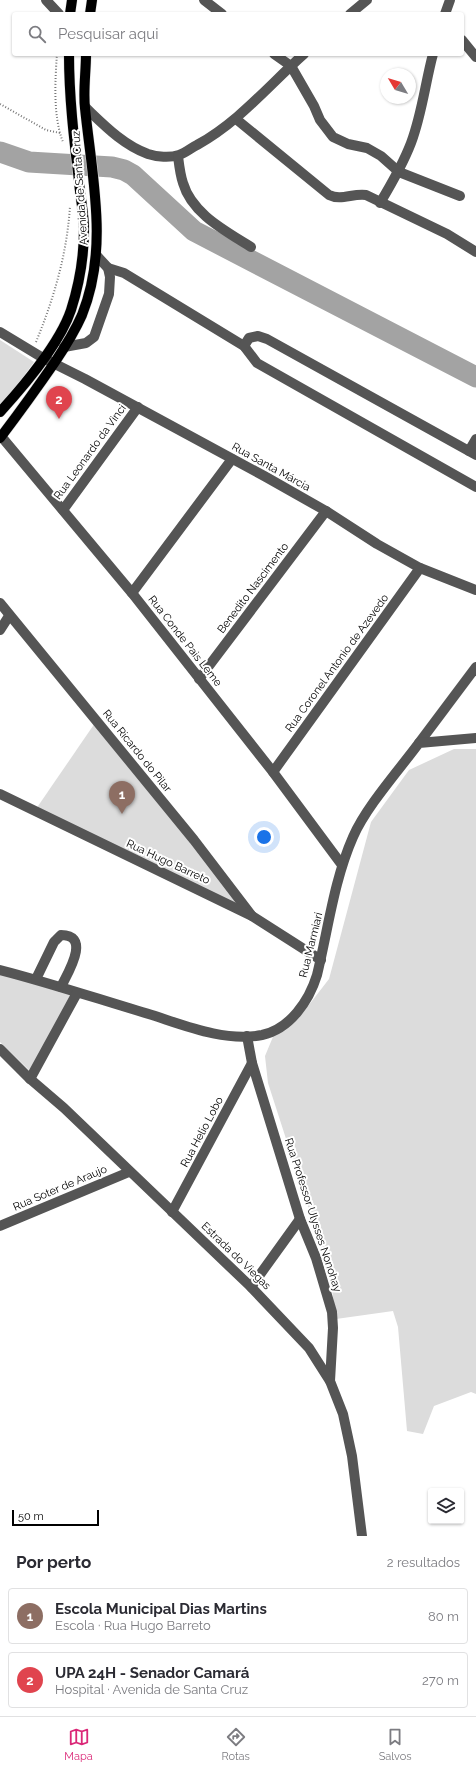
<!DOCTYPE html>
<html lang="pt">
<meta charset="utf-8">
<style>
body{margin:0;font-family:Raleway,sans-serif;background:#f2f2f3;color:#2b2b33}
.controls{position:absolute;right:12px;bottom:12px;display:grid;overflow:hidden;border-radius:4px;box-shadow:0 1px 3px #0004}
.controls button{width:36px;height:36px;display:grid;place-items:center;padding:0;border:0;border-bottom:1px solid #e1e1e2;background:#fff;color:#2b2b33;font:20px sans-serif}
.compass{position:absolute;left:380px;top:68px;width:36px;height:36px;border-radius:50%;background:#fff;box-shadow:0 1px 3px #0004;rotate:308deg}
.scale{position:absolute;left:12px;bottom:10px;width:87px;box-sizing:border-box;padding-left:4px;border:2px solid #000;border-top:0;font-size:11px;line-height:14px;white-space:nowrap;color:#000;-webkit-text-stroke:3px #fff;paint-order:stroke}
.you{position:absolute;left:264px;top:837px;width:14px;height:14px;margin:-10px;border:3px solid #fff;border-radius:50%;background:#1a73e8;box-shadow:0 0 0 6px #1a73e833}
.badge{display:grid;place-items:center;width:26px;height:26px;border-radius:50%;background:#db2777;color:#fff;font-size:13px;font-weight:700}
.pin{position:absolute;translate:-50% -33px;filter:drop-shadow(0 1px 2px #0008)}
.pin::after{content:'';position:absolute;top:21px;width:14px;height:12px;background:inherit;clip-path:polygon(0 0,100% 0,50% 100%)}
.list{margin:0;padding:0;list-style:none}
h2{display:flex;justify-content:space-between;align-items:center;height:52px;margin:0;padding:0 16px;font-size:17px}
h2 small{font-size:13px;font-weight:400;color:#7c7c81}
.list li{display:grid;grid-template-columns:26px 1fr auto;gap:12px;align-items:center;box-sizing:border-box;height:56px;margin:0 8px 8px;padding:0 8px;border:1px solid #e1e1e2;border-radius:4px}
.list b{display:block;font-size:15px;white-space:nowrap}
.list p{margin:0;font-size:13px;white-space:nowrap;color:#7c7c81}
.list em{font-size:13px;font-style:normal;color:#7c7c81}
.icon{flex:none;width:22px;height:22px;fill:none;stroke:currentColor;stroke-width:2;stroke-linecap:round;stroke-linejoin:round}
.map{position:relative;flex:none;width:476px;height:1536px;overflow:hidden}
.search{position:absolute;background:#fff;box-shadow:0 1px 3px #0004;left:12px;right:12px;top:12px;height:44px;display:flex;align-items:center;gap:10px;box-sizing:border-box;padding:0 14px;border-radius:4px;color:#7c7c81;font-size:15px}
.sheet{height:180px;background:#fff}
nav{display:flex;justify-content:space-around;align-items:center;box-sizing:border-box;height:56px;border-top:1px solid #e1e1e2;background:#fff;font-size:11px;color:#7c7c81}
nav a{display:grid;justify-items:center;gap:2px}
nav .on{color:#db2777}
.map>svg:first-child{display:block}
.green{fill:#dcdcdc}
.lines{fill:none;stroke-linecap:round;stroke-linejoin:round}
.river{stroke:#a3a3a3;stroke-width:21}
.major-casing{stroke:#dbdbdb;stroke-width:11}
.path{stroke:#777;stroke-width:2;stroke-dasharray:1 2;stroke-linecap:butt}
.minor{stroke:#555;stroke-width:10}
.major{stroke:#000;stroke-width:10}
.labels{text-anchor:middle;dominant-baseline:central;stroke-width:4;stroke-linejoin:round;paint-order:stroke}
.street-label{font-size:11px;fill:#000;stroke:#fff}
</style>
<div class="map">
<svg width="476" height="1536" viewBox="0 0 476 1536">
<rect width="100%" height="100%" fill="#fff"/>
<g class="green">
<path d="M0,340L34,362L0,409Z"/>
<path d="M95,723L244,909L36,809Z"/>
<path d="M454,749H476V1394L471,1392L434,1406L423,1434L407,1431L398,1327L393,1311L336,1319L330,1275L268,1083L265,1056L275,1032L305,1010L329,979L371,822L409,770Z"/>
<path d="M0,973L73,992L31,1072L0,1042Z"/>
</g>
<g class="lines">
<path class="river" d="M0,152L29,162L112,167L124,170L133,175L194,231L476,377"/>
<g class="major-casing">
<g id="major">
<path d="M70,14L72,0"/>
<path d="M90,14L92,0"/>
<path d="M0,412C23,387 60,343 71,310C79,285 84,256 84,229C84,213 80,197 79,181C74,139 69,97 69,54"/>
<path d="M0,438C19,413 37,388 55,362C65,347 75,331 82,315C109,248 92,177 85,108C83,91 86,72 86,54"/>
</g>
</g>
<g class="path">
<path d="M57,54C55,81 53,117 63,142"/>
<path d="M0,104L46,130L60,133"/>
<path d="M36,342C54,298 67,254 70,206"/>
</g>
<g class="minor">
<path d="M46,0L59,14"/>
<path d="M204,0L222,14"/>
<path d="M350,14L367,0"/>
<path d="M445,14L450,0"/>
<path d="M462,40L476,57"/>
<path d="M274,54L291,66L314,106L320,120L333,137L348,144L367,148L381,156L399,172L460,196"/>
<path d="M85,107C104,125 123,145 148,154C157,157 170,158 179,155C185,153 191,148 197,145C239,122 269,85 304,54"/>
<path d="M236,119L329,195C341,201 353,193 366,195L447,234L476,252"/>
<path d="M178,156C179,164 180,174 183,183C192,214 226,231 251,247"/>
<path d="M380,203C392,183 403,164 411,143C422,114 425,84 433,54"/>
<path d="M108,268L124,273L244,346L257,363L476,487"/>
<path d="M0,332L43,358L85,379L266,477L326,511L377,544L420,568L476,590"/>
<path d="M244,346L249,338L258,336L267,339L476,455"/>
<path d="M64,347L86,343L94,337L109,294L110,277L108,268L97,256"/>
<path d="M0,435L132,593L273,772L342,865"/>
<path d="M469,451L476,439"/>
<path d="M63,510L138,407"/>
<path d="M132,593L232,459"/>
<path d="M0,603L194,840L252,916"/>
<path d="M0,630L9,616"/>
<path d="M199,679L326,511"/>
<path d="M419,743L476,667"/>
<path d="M273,772L420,568"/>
<path d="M0,794L252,916L321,960"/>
<path d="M0,970C51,983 101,1000 152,1015C186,1026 225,1042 262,1035C290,1029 309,1001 317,975C328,930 334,880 353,837C366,807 399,770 419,743L476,738"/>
<path d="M36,979L54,942L61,935C92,935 67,974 61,987"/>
<path d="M247,1036L252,1063L300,1219L316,1258L332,1312L333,1328L330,1381"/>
<path d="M0,1049L29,1078L64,1108L251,1287L309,1348L330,1381L343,1414L352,1456L362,1536"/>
<path d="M30,1079L77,993"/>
<path d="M172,1212L252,1063"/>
<path d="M0,1226L129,1172"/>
<path d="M251,1287L300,1219"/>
</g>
<use href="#major" class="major"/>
</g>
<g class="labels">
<g class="street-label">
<text transform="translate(80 188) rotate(-94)">Avenida de Santa Cruz</text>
<text transform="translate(90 452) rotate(-54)">Rua Leonardo da Vinci</text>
<text transform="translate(271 467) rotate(29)">Rua Santa Márcia</text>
<text transform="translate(253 588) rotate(-53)">Benedito Nascimento</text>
<text transform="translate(185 641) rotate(52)">Rua Conde Pais Leme</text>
<text transform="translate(337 663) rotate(-54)">Rua Coronel Antonio de Azevedo</text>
<text transform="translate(137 751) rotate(51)">Rua Ricardo do Pilar</text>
<text transform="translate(168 862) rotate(25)">Rua Hugo Barreto</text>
<text transform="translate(311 945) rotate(-76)">Rua Marmiari</text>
<text transform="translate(202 1132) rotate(-62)">Rua Helio Lobo</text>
<text transform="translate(60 1188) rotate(-23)">Rua Soter de Araujo</text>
<text transform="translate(313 1215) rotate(72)">Rua Professor Ulysses Nonohay</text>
<text transform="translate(236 1256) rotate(44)">Estrada do Viegas</text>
</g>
</g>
</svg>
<div class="controls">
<button><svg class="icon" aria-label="layers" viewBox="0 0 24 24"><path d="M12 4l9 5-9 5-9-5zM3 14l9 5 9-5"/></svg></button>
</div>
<svg class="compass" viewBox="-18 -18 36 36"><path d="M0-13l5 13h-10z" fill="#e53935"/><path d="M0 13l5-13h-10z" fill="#7c7c81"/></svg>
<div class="scale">50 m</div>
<div class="you"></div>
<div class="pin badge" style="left:122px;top:814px;background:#8d6e63">1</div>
<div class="pin badge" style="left:59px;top:419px;background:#e0444e">2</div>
<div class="search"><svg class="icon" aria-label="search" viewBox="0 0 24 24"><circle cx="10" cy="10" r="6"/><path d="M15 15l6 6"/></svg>Pesquisar aqui</div>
</div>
<section class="sheet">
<h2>Por perto<small>2 resultados</small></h2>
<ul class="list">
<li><span class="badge" style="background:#8d6e63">1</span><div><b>Escola Municipal Dias Martins</b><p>Escola · Rua Hugo Barreto</p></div><em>80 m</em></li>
<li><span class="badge" style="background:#e0444e">2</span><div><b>UPA 24H - Senador Camará</b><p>Hospital · Avenida de Santa Cruz</p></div><em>270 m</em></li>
</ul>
</section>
<nav>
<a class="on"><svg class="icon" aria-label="map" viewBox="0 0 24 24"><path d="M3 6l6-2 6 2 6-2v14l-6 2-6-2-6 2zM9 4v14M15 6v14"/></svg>Mapa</a>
<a><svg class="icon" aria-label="directions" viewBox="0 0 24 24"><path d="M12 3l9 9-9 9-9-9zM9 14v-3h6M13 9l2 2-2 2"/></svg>Rotas</a>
<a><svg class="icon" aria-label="saved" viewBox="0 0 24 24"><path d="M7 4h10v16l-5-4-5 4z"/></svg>Salvos</a>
</nav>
